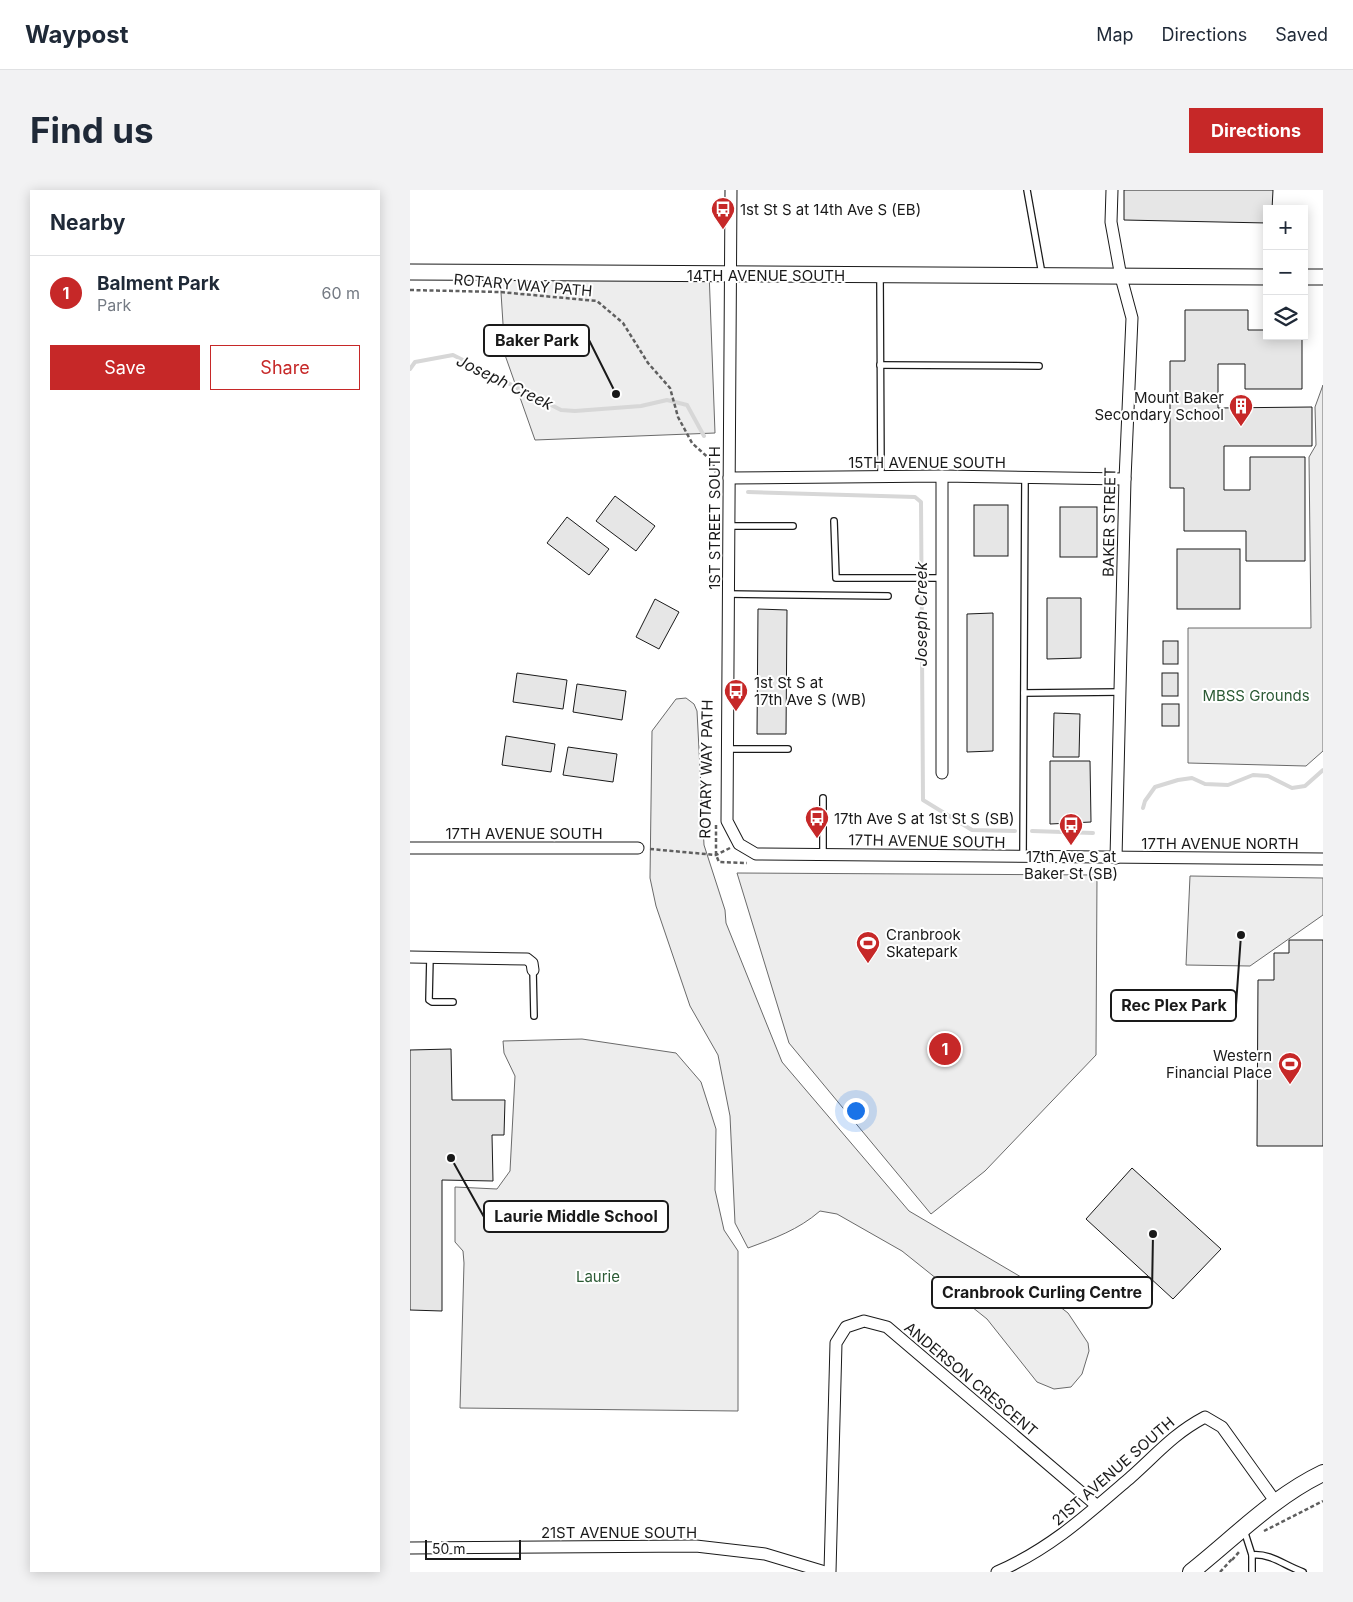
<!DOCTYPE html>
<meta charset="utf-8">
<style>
body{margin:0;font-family:Inter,sans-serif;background:#f2f2f3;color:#1f2937}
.controls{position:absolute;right:15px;top:15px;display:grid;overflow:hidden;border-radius:0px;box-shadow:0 2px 12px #0003}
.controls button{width:45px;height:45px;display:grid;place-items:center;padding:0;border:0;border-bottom:1px solid #e0e1e3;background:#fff;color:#1f2937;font:25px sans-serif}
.scale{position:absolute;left:15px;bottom:12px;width:96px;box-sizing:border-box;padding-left:5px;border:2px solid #1a1a1a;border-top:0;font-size:14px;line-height:18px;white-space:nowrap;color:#1a1a1a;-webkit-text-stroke:4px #fff;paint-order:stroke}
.you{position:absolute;left:445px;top:920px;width:18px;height:18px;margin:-12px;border:4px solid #fff;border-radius:50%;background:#1a73e8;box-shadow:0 0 0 8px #1a73e833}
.badge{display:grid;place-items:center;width:32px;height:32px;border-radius:50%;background:#c62828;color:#fff;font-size:16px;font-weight:700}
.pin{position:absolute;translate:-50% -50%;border:2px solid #fff;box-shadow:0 1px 5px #0006}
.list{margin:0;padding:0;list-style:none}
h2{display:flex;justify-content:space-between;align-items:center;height:65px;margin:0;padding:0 20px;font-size:21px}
h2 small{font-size:16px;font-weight:400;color:#747a83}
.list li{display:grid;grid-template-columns:32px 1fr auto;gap:15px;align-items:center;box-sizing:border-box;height:75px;padding:0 20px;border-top:1px solid #e0e1e3}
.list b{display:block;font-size:19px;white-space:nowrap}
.list p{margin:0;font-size:16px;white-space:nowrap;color:#747a83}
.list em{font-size:16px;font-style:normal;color:#747a83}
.actions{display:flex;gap:10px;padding:15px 20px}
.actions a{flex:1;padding:11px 0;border:1px solid #c62828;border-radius:0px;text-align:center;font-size:18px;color:#c62828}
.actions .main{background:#c62828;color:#fff}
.icon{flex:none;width:28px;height:28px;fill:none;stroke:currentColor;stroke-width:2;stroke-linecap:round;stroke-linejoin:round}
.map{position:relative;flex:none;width:913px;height:1382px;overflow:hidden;border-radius:0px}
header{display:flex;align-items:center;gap:30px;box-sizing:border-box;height:70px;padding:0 25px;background:#fff;border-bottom:1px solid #e0e1e3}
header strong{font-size:24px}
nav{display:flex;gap:28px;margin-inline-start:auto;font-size:18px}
.intro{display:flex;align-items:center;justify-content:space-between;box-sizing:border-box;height:120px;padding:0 30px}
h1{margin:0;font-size:35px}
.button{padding:12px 22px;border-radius:0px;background:#c62828;color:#fff;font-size:18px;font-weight:700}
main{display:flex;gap:30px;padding:0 30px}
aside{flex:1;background:#fff;border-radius:0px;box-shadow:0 2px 12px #0003}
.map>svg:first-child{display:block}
.green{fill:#ededed;stroke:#6a6a6a}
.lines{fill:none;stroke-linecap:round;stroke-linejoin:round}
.stream{stroke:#d7d7d7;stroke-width:4}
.building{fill:#e6e6e6;stroke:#1a1a1a}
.service-casing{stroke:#1a1a1a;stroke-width:8}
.minor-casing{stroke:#1a1a1a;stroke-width:13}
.tertiary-casing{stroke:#1a1a1a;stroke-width:17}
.secondary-casing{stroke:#1a1a1a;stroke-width:18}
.path{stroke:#5f5f5f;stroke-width:2.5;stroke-dasharray:4 2.5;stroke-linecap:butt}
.service{stroke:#fff;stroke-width:5.5}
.minor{stroke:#fff;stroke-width:11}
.tertiary{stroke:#fff;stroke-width:15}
.secondary{stroke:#fff;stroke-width:16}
.labels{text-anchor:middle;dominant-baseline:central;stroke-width:4;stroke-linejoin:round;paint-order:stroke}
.poi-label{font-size:15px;fill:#1a1a1a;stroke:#fff;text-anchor:start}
.street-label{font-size:15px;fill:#1a1a1a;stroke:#fff}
.park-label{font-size:15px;fill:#2b5a34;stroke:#fff}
.water-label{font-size:16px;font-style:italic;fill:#1a1a1a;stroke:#fff}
.leader{fill:none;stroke:#1a1a1a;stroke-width:2}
.callout-dot{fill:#1a1a1a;stroke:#fff;stroke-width:2}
.callout{fill:#fff;stroke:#1a1a1a;stroke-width:2}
.callout-label{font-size:16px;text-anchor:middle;font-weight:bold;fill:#1a1a1a}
</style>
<header>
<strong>Waypost</strong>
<nav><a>Map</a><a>Directions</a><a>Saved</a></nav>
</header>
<div class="intro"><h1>Find us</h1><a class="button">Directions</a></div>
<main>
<aside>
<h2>Nearby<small></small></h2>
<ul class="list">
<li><span class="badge">1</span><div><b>Balment Park</b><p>Park</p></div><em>60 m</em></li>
</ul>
<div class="actions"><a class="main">Save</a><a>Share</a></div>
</aside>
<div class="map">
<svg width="913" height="1382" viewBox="0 0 913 1382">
<rect width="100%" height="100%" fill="#fff"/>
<g class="green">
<path d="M299,81L305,243L125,250L95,165L90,87Z"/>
<path d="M913,195V561L896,576L778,573V438H901L899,267L906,255L905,217Z"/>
<path d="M276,508L284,514L287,521L294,655L315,720L316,733L372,872L499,1021L611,1087L658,1123L678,1153L679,1161L672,1184L661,1197L644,1199L627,1192L577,1129L492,1061L427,1024L410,1021C388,1040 365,1048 338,1058L325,1033L320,926L308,865L280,816L246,716L240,688L242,541L266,509Z"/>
<path d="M327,683L687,685L686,865L575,981L521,1024L379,853Z"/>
<path d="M780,686L913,688V725L840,776L776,775Z"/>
<path d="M172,849L266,863L291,892L306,939L305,1000L314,1040L328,1061V1221L50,1218L54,1073L53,1061L45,1052V997L87,999L100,981L105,886L94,863L93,851Z"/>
</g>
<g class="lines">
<g class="stream">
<path d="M0,179L5,172L43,165L151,220L165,221L231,216L257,210L277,215L294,246"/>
<path d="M338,302L505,307L511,312L513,610L562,640L605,641"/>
<path d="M733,618L735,611L745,597L768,590L782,588L795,594L818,595L843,585L858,586L882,598L895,596L913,580"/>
<path d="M622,641L683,643"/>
</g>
</g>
<g class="building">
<path d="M714,0H863L862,19H857V33L714,30Z"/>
<path d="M775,120H838V140H857V146H892V199H835V174H808V218L902,217V256H814V300H840V267H895V371H836V341H774V298H760V171H775Z"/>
<path d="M205,306L245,336L226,361L186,331Z"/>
<rect x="564" y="315" width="34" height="51"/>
<rect x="650" y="317" width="37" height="50"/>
<path d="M157,327L199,359L179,385L137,353Z"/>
<rect x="767" y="359" width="63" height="60"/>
<path d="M637,408H671V468L637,469Z"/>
<path d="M245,409L269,422L249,459L226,447Z"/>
<path d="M348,419L377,420L376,544H347Z"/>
<path d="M583,423V561L557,562V424Z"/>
<rect x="753" y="451" width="15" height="23"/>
<path d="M107,483L157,490L153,519L103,512Z"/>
<rect x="752" y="483" width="16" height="23"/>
<path d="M167,494L216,501L212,530L163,522Z"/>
<rect x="752" y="514" width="17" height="22"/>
<path d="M644,523L670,524L669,567H643Z"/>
<path d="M96,546L145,554L141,582L92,575Z"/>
<path d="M158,557L207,564L203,592L153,585Z"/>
<path d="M640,571H680L681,632L640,634Z"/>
<path d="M879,750H913V956H847L848,790H864V763H879Z"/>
<path d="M41,859L42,910H95L94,945H82L83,991L32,990V1121L0,1120V860Z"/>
<path d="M722,978L811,1059L763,1109L676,1029Z"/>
</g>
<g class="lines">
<g class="service-casing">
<g id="service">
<path d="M617,0L632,84"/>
<path d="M470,86L471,287"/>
<path d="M470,175L629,176"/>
<path d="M424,331L426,388H532"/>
<path d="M318,336H383"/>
<path d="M318,404L478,406"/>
<path d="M614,503L710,502"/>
<path d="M317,559H378"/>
<path d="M413,665V608"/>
<path d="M613,667L615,287"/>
<path d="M20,767L19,810L22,812H43"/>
<path d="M123,780L124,826"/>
<path d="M834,1340L842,1365V1382"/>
<path d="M842,1365C861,1363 875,1376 893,1382"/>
</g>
</g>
<g class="minor-casing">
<g id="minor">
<path d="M321,0L317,631L329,654L346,664L913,669"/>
<path d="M702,0L701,32L711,87L722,128L715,289L706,668"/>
<path d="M319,288L532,286L715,289"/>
<path d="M532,583V286"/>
<path d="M0,658H228"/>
<path d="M0,767L117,769L122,773L123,780"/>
<path d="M0,1358L286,1356L355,1364L415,1382"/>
<path d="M420,1382L426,1153L436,1137L454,1131L477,1137L686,1315"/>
<path d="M587,1382C640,1359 677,1325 721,1287C747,1264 763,1244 795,1227L812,1237L865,1311"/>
</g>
</g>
<g class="tertiary-casing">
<g id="tertiary">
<path d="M0,82L857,87"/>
<path d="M894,87H913"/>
</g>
</g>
<g class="secondary-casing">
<path id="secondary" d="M781,1382C824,1348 863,1307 913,1283"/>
</g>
<g class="path">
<path d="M0,100L90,102L187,111L213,133L238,173L260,198L268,227L282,253L303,272L307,290"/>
<path d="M306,635V665L309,672L337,673"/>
<path d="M240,659L306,665L320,658"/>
<path d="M854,1341L913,1311"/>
<path d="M822,1370L829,1362"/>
<path d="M810,1382L822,1369"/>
</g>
<use href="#service" class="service"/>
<use href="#minor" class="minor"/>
<use href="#tertiary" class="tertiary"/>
<use href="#secondary" class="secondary"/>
</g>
<defs>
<g id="bus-pin" transform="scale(1.25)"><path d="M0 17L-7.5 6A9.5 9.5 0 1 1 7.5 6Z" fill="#c62828" stroke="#fff"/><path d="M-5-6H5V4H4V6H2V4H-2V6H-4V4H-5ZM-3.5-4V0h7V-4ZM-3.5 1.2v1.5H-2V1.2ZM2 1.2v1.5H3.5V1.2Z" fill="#fff"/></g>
<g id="building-pin" transform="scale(1.25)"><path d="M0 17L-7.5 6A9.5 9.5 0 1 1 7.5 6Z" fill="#c62828" stroke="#fff"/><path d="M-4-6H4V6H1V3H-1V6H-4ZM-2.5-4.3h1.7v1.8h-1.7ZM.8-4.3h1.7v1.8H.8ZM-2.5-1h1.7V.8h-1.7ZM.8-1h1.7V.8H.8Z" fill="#fff"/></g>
<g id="stadium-pin" transform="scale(1.25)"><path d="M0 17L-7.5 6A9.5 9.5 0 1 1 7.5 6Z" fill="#c62828" stroke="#fff"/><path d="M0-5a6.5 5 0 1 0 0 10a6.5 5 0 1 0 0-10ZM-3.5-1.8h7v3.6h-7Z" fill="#fff"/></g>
</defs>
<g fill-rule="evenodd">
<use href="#bus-pin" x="313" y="19"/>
<use href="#building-pin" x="831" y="216"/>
<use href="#bus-pin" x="326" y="501"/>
<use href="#bus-pin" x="407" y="628"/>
<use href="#bus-pin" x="661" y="635"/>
<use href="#stadium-pin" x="458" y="753"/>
<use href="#stadium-pin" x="880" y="874"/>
</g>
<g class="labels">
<g class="poi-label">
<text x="330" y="19">1st St S at 14th Ave S (EB)</text>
<text x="814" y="207" text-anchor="end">Mount Baker<tspan x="814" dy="17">Secondary School</tspan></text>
<text x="344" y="492">1st St S at<tspan x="344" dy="17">17th Ave S (WB)</tspan></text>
<text x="424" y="628">17th Ave S at 1st St S (SB)</text>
<text x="661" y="666" text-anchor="middle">17th Ave S at<tspan x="661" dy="17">Baker St (SB)</tspan></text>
<text x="476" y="744">Cranbrook<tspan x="476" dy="17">Skatepark</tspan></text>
<text x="862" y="865" text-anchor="end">Western<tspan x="862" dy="17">Financial Place</tspan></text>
</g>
<g class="street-label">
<text x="356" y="85">14TH AVENUE SOUTH</text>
<text transform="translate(113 95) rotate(5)">ROTARY WAY PATH</text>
<text x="517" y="272">15TH AVENUE SOUTH</text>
<text transform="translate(304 328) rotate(-90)">1ST STREET SOUTH</text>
<text transform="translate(699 332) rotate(-89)">BAKER STREET</text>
<text transform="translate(296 579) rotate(-89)">ROTARY WAY PATH</text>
<text x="114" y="643">17TH AVENUE SOUTH</text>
<text transform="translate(517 651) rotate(1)">17TH AVENUE SOUTH</text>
<text x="810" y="653">17TH AVENUE NORTH</text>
<text transform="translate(561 1189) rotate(40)">ANDERSON CRESCENT</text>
<text transform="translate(703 1281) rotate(-41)">21ST AVENUE SOUTH</text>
<text x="209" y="1342">21ST AVENUE SOUTH</text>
</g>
<g class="park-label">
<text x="846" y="505">MBSS Grounds</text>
<text x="188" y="1086">Laurie</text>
</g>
<g class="water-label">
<text transform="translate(95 192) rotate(26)">Joseph Creek</text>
<text transform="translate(511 424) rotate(-90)">Joseph Creek</text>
</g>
</g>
<path class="leader" d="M206 204L179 150M831 745L826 815M41 968L74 1027M743 1044L742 1103"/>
<g class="callout-dot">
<circle cx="206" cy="204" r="5"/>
<circle cx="831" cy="745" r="5"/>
<circle cx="41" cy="968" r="5"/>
<circle cx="743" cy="1044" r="5"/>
</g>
<g class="callout">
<rect x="74" y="135" width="105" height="31" rx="5"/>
<rect x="701" y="800" width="125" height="31" rx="5"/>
<rect x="74" y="1011" width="184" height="31" rx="5"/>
<rect x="522" y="1087" width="220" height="31" rx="5"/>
</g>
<g class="callout-label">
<text x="127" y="156">Baker Park</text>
<text x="764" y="821">Rec Plex Park</text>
<text x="166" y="1032">Laurie Middle School</text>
<text x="632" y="1108">Cranbrook Curling Centre</text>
</g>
</svg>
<div class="controls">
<button>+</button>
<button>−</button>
<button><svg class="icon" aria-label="layers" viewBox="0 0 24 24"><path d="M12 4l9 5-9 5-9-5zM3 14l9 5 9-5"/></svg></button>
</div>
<div class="scale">50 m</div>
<div class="you"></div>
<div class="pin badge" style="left:535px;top:859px">1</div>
</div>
</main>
